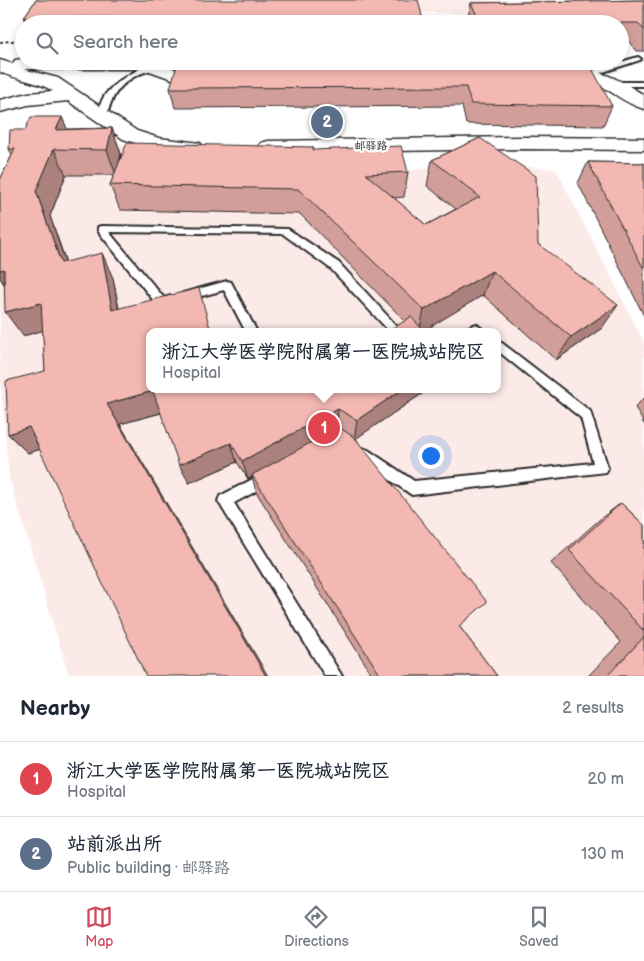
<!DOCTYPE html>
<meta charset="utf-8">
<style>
body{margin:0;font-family:"Balsamiq Sans","LXGW WenKai TC",sans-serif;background:#f6f6f7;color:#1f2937}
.you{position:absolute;left:430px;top:455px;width:18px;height:18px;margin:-12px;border:4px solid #fff;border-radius:50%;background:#1a73e8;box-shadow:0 0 0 8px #1a73e833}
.badge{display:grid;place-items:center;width:32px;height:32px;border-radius:50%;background:#d1495b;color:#fff;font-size:16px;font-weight:700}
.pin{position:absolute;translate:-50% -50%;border:2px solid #fff;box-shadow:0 1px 5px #0006}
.popup{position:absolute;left:146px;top:328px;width:355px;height:65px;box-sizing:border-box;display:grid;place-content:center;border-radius:10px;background:#fff;filter:drop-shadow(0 1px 4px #0005);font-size:16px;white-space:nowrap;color:#747a83}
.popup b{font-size:19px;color:#1f2937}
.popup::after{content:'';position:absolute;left:50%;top:100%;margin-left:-10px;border:10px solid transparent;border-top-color:#fff}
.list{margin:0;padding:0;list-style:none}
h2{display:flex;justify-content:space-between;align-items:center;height:65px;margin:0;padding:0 20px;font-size:21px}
h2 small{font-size:16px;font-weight:400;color:#747a83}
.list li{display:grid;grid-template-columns:32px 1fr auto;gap:15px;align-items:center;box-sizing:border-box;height:75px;padding:0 20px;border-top:1px solid #e0e1e3}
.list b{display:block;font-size:19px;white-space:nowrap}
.list p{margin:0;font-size:16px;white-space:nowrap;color:#747a83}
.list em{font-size:16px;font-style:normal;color:#747a83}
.icon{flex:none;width:28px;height:28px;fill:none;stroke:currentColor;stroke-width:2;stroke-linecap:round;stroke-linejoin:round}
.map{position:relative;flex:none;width:644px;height:676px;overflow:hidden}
.search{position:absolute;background:#fff;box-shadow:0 2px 8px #0003;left:15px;right:15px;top:15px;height:55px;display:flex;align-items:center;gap:12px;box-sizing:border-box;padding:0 18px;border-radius:28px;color:#747a83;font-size:19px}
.sheet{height:215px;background:#fff}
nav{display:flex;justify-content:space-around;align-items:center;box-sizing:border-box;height:70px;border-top:1px solid #e0e1e3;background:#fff;font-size:14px;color:#747a83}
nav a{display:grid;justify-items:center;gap:2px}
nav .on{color:#d1495b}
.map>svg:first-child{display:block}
.built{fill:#fceae8;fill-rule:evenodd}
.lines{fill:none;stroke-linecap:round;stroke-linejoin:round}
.service-casing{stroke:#2b2b2b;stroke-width:4}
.tertiary-casing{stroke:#2b2b2b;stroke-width:3}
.path{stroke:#2b2b2b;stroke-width:2;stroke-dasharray:3 2.5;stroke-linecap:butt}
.service{fill:#fff;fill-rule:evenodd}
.tertiary{fill:#fff;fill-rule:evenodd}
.wall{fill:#d29e99;stroke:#2b2b2b}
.shaded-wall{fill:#ab817d;stroke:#2b2b2b}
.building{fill:#f4b8b2;stroke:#2b2b2b}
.labels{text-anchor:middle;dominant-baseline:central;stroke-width:4.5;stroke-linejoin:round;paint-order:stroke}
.far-street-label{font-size:11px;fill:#2b2b2b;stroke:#fff}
</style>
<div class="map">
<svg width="644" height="676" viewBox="0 0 644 676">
<rect width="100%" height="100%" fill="#fff"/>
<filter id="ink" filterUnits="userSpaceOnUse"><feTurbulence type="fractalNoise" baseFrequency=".02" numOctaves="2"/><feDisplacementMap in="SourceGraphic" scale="10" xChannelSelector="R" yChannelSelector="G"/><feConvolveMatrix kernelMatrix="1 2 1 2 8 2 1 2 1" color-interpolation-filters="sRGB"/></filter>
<g filter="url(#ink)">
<g class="built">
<path d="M342,0H644V15L398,12Z"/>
<path d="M30,131L94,133L163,161L398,172L474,163L556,169L644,342V676H69L9,477L0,378V193L5,169ZM150,332H498V389H150Z"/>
</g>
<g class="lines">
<g class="service-casing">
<g id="service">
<path d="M638,57L641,59L640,60L591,76H585L578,72L582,70L588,72Z"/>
<path d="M158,61L161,62V65L191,64L195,66L191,68C179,68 162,66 151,70C126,77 112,91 107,116L100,118C94,88 136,70 158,61Z"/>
<rect x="611" y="82" width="33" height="4"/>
<path d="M101,226L288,229L339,263L402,332H390L331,269L283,234L109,232L164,298L171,296L176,300L175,303L162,307L158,306L98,231V227Z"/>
<path d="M227,281L231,282L257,332H246L224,290L187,300L182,296L183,293Z"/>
<path d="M476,324L486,332H463L464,329Z"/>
<path d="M498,340L590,411L608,468L606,472L412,495L358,458L356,454L358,450L363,448L368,450L414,481L593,463L581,418L498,351Z"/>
<path d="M268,471L273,472L275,477L273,482L234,503L342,676H325L218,501L220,496Z"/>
</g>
</g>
<g class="tertiary-casing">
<g id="tertiary">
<path d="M21,59H24V61H155L177,70L218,71L221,75L218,79L175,80L144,69H23L58,78L137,131L159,138L200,143L203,147L200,151L193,153L157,150L123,139L68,101L28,105L0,112V100L28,93L53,91C38,81 17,80 0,72V60L13,64L15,60Z"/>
<path d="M560,69C599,69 612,75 644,95V109C624,104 608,87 589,80C578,77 565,81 554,78L551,74L554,70Z"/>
<path d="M523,137L644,138V150L523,149L268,153L261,151L258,147L261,143L268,141Z"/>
</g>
</g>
<path class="path" d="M0,42L24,40"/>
<use href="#service" class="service"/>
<use href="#tertiary" class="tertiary"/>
</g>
<g class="wall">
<path d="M36,0L423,20V24H27L24,17Z"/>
<path d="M644,0V51H637L629,42H620V24H468L467,21L471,3Z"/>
<path d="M565,61L612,106L603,126L466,124L462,106L175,108L170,88Z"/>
<path d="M112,128L121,154L120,160L313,150L408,172L404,197L394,198L426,225L456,209L427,186L432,160L480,138L538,244L602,328L556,360L483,295L424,330L405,321L300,214L120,210L110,185L114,175H66L50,216L66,262L113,278L119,308L150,389H429L356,438L459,626L497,676H373L256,492L252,476L248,479L237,462L189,483L161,413L120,424L28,453L8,434L45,371L43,330L23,336L4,284L0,278V180L12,155L9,149L67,129Z"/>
<path d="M588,162L644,163V316L578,183Z"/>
<path d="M644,398V424L635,407Z"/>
<path d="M621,503L644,525V676H588L621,642L551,563L600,519Z"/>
</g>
<g class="shaded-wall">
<path d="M62,117L73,142L56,130Z"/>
<path d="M112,128L121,154L116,175L107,150Z"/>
<path d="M54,149L66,175L50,216L74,288L61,263L36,191Z"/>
<path d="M102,253L113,278L123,333L112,310Z"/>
<path d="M4,269L13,296L0,278V270Z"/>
<path d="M492,271L483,295L422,332H419L424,310Z"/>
<path d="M41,303L56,327L23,336L5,312Z"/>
<path d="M618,305L602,328L556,360L571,337Z"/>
<path d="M403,389H429L354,440L357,420Z"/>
<path d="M153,391L164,412L120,424L268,676H266L107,404Z"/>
<path d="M338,409L337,429L248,479L242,461Z"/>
<path d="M29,427L48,447L28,453L8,434Z"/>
<path d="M231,443L237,462L189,483L179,465Z"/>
</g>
<g class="building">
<path d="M36,0H418L423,20H136L138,17H24Z"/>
<path d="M644,0V30L638,23L481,24L471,3Z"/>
<path d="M588,61L612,106L471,104L466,87L170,88L178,62Z"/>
<path d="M31,117H62L56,130L112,128L107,150L54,149L36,191L61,263L102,253L112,310L199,288L211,332H150V389H403L357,420L338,409L242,461L231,443L179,465L153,391L107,404L266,676H146L29,427L8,434L6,381L45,371L41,303L5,312L4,269L0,270V180L15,149H9L10,130H25Z"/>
<path d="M480,138L536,176L538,244L618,305L571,337L492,271L424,310L298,189L110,185L127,143L313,147V150L401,146L408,172L366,174L426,225L480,197L432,160Z"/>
<path d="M588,162L644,163V269Z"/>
<path d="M411,317L425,332H387Z"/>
<path d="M339,427L355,438L487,602L459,626L497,676H381L252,475Z"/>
<path d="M621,503L644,525V631L569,550Z"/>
<path d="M644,637V676H607Z"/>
</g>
</g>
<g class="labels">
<g class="far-street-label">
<text transform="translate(371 146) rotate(-1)">邮驿路</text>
</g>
</g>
</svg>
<div class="you"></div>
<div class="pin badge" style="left:324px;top:428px;background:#e0444e">1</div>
<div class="popup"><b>浙江大学医学院附属第一医院城站院区</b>Hospital</div>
<div class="pin badge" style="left:327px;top:122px;background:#5c6f8a">2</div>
<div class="search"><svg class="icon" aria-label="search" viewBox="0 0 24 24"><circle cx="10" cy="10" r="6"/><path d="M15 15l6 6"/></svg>Search here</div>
</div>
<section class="sheet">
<h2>Nearby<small>2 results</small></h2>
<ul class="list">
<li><span class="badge" style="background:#e0444e">1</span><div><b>浙江大学医学院附属第一医院城站院区</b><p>Hospital</p></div><em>20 m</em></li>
<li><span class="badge" style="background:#5c6f8a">2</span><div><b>站前派出所</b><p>Public building · 邮驿路</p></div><em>130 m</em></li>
</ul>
</section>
<nav>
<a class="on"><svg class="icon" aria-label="map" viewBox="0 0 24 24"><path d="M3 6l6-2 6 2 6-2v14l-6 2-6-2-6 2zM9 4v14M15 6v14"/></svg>Map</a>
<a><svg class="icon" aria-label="directions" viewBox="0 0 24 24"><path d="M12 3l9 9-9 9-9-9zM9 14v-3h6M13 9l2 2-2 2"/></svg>Directions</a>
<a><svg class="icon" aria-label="saved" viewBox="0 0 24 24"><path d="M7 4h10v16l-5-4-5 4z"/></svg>Saved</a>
</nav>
